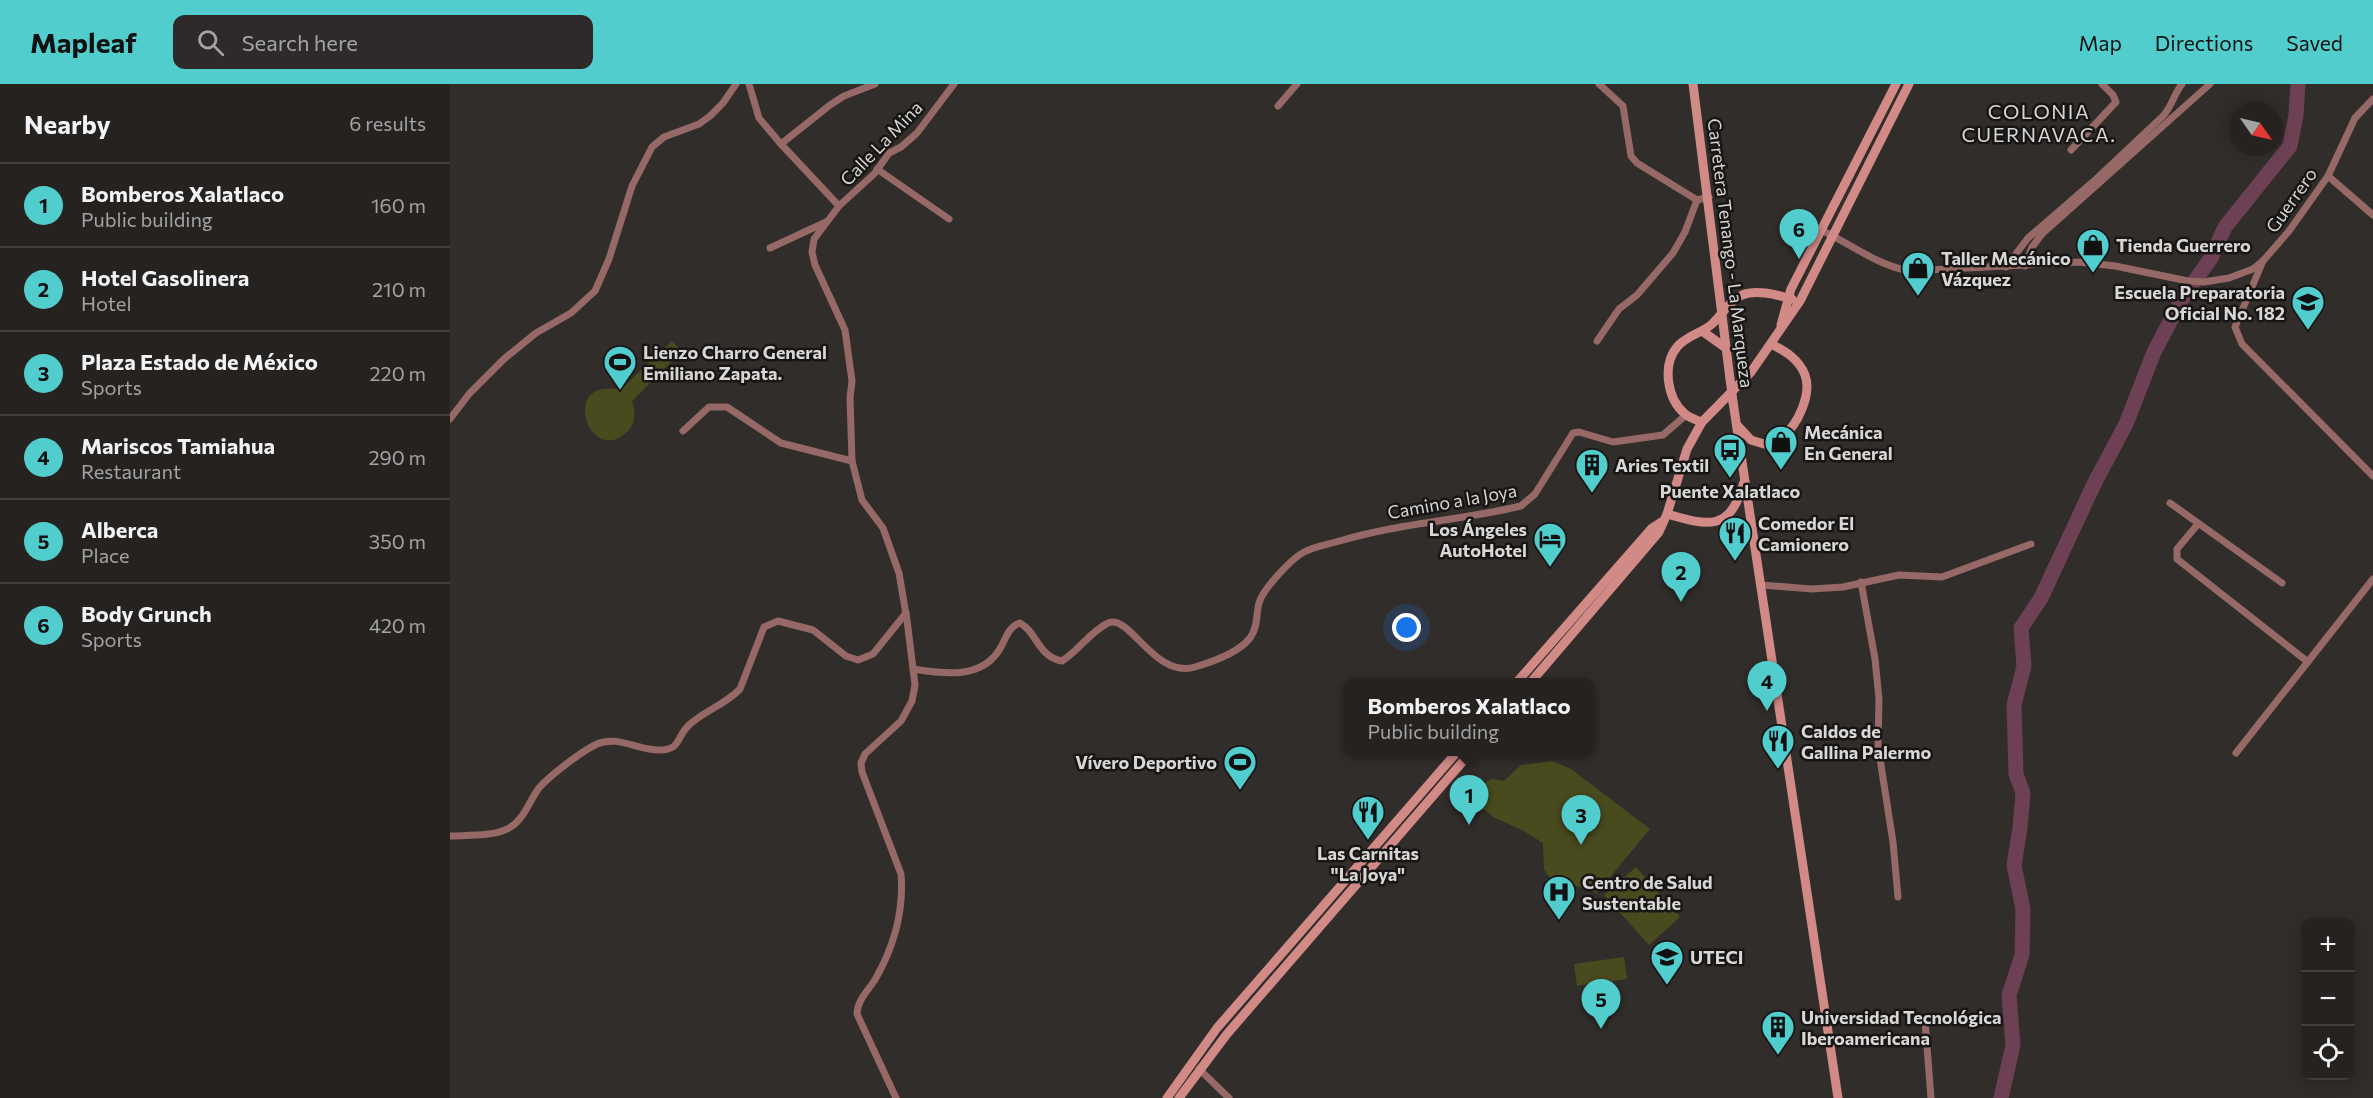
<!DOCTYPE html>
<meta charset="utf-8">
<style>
body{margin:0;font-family:Commissioner,sans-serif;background:#2d2a29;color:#f1f3f6}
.controls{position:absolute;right:18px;bottom:18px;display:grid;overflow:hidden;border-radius:12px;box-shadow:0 3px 15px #0003}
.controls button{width:54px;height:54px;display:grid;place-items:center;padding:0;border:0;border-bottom:2px solid #423f3e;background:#252220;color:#f1f3f6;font:30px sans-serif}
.compass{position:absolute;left:1779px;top:18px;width:54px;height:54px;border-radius:50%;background:#252220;box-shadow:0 3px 15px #0003;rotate:124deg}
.you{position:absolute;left:957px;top:544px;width:21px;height:21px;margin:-15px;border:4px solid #fff;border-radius:50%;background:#1a73e8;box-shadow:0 0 0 9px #1a73e833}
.badge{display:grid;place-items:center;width:39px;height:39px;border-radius:50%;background:#52cdcd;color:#111;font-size:20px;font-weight:700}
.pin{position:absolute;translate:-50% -50px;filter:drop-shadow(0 2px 3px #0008)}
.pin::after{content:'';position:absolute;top:32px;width:21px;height:18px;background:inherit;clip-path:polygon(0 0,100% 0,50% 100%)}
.popup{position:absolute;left:893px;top:594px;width:252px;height:78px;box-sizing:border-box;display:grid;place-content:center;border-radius:12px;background:#252220;filter:drop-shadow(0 2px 4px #0005);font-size:20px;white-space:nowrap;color:#a3a4a5}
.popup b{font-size:22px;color:#f1f3f6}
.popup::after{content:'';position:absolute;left:50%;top:100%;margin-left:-12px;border:12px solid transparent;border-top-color:#252220}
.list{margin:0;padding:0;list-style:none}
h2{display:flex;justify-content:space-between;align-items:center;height:78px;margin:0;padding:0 24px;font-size:26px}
h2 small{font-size:20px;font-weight:400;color:#a3a4a5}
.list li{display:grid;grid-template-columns:39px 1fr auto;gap:18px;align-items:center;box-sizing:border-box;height:84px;padding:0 24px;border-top:2px solid #423f3e}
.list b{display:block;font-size:22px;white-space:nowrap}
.list p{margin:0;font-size:20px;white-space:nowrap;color:#a3a4a5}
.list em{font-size:20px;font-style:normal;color:#a3a4a5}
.icon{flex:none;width:33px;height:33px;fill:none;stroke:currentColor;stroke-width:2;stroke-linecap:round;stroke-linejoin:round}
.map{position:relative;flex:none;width:1923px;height:1014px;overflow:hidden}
header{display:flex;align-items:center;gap:36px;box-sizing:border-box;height:84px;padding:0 30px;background:#52cdcd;color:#111}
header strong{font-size:28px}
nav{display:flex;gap:33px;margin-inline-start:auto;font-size:21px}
.search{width:420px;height:54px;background:#2d2a29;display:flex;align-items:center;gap:15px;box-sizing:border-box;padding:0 21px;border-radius:12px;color:#a3a4a5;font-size:22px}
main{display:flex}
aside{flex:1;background:#252220}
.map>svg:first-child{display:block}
.green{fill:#4a4a1f}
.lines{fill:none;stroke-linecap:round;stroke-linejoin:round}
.river{stroke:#6e4053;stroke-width:15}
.minor{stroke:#966967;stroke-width:7}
.secondary{stroke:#d18a86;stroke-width:9}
.secondary-bridge{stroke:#d18a86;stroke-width:9}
.labels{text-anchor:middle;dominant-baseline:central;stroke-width:5;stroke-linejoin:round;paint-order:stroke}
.street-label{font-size:18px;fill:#d9d7d5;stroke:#171615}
.poi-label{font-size:18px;font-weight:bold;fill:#d9d7d5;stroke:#171615;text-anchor:start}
.neighbourhood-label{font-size:20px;letter-spacing:1.5px;fill:#d9d7d5;stroke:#171615}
</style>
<header>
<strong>Mapleaf</strong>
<div class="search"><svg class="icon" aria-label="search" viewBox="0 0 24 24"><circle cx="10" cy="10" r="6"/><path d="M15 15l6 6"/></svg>Search here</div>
<nav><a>Map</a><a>Directions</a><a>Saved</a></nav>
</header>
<main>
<aside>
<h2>Nearby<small>6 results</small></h2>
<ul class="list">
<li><span class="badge">1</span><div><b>Bomberos Xalatlaco</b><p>Public building</p></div><em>160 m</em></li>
<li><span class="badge">2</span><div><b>Hotel Gasolinera</b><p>Hotel</p></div><em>210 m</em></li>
<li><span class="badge">3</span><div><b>Plaza Estado de México</b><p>Sports</p></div><em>220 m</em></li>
<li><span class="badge">4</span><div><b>Mariscos Tamiahua</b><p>Restaurant</p></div><em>290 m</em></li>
<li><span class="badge">5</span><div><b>Alberca</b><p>Place</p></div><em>350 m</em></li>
<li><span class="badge">6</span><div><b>Body Grunch</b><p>Sports</p></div><em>420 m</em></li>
</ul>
</aside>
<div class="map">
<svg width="1923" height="1014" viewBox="0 0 1923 1014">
<rect width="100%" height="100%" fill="#312d2b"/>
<g class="green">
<path d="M222,257L232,267L182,317C186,328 186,339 177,348C139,384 109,292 170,306Z"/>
<path d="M1103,677L1121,685L1200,745L1147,809L1099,793L1094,785L1093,759L1072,746L1043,733L1019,712L1015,699L1020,692L1032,700L1042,695L1054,697L1071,681Z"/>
<path d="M1186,783L1230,833L1199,861L1154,811Z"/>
<path d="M1174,873L1177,895L1127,902L1124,880Z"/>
</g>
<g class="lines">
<path class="river" d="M1551,1014L1563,961L1559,911L1572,871L1573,825L1564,781L1570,744L1573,709L1566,690L1564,621L1574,582L1571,544L1591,514L1645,398L1676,340L1704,268L1732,215L1761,174L1775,143L1840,62L1846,31L1848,0"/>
<g class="minor">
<path d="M299,0L309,34L331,60L389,122"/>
<path d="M1149,0L1173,22L1181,72L1187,79L1247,116L1259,113"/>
<path d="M828,22L847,0"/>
<path d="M331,60L380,21L394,12L425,0"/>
<path d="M1621,66L1666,18L1663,11L1652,0"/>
<path d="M427,85L499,135"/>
<path d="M1878,92L1923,131"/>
<path d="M1371,146C1401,160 1426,181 1460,187L1629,178L1665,182L1738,197L1754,198L1779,194L1803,185L1813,177L1839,147L1878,92L1905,34L1923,15"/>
<path d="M320,164L376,138"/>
<path d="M1813,177L1785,243L1792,260L1923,392"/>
<path d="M1575,182L1582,163L1592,150L1760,0"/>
<path d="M1556,183L1578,154L1644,97L1713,32C1722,22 1724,10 1732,0"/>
<path d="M1147,257L1169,225L1187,211L1223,169L1235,148L1247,116"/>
<path d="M0,335L19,310L54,275L86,249L121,229L145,207L159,175L182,102L202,63L214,53L249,40L260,32L273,19L286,0"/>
<path d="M233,347L259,323H277L331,359L402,377"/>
<path d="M1720,419L1832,499"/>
<path d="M1748,440L1727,465V475L1858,578"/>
<path d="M1411,498L1425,575L1429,615L1428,662L1443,758L1448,813"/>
<path d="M1311,501L1362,505L1393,503L1449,491L1492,493L1581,460"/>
<path d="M463,585C494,590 533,596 551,563C556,554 559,542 570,539C588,549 587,572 612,577C629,566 640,548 658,539C680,529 704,595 745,583C762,578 789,568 800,554C808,544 806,530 809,519C813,505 841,475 854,468C865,462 880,460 893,456C951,439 1012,436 1071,422L1085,410L1123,349L1129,348L1163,358L1213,351L1236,331"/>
<path d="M1786,669L1923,495"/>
<path d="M0,752C18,751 42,753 59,744C74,736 79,717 89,704C99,692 132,667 147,660C167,651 188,666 209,666C231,666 226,654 238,642C253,627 275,621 290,605L314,543L328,537L363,546L396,572L408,576L423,570L456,529"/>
<path d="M1475,937L1481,1014"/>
<path d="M749,985L779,1014"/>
<path d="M446,1014L407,930C407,916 419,906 426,894C444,862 454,826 451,790L412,688L411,679L415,670L451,637L462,617L465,601L457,536L449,489L433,444L412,416L402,377L400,314L402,297L395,246L365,181L362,168L364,155L389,122L425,89L439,69L451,63L467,49L504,0"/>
</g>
<g class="secondary">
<path d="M1243,0L1280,295"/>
<path d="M1331,241L1341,205L1446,0"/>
<path d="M1252,247L1276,264"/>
<path d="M1283,318L1388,1014"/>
<path d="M1252,338C1246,336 1240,334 1235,330C1217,315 1212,281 1227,263C1236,252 1252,249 1262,240C1272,231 1279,217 1292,211C1307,205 1327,211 1342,215"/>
<path d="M1288,342L1301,356L1314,360C1320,358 1327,357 1332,353C1348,341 1362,310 1355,291C1349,275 1335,267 1321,260"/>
<path d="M1217,430C1259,442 1280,448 1294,398"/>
<path d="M1067,598L1202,444L1213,437"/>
<path d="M1081,598L1209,448L1217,430L1237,365L1252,338L1301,288L1350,217L1459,0"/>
<path d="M717,1014L767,944L1007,668"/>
<path d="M729,1014L777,950L1021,668"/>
</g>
<path class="secondary-bridge" d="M1280,295L1283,318"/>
</g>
<defs>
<g id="shop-pin" transform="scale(1.725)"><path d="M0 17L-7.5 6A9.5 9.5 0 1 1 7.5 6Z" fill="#52cdcd" stroke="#171615"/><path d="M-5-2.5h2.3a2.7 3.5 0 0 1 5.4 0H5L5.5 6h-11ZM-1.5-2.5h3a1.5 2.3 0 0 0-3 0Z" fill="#111"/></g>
<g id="school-pin" transform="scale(1.725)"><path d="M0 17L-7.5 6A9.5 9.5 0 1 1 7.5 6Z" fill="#52cdcd" stroke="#171615"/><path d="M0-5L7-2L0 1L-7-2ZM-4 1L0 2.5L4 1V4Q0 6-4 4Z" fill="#111"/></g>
<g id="stadium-pin" transform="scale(1.725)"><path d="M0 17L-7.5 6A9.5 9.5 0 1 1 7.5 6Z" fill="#52cdcd" stroke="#171615"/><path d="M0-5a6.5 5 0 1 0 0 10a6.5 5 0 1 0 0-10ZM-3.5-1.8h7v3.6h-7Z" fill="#111"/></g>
<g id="bus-pin" transform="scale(1.725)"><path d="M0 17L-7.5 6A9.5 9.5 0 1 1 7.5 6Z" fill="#52cdcd" stroke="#171615"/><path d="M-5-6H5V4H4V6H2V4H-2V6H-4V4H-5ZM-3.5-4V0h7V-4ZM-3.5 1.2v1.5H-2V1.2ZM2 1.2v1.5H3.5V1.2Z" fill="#111"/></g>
<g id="building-pin" transform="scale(1.725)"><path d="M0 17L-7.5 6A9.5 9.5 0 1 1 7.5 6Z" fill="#52cdcd" stroke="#171615"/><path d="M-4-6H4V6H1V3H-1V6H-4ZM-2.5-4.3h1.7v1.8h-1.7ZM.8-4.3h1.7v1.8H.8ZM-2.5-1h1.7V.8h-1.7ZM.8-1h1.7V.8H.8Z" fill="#111"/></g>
<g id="restaurant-pin" transform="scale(1.725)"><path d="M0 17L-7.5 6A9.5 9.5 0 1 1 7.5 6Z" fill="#52cdcd" stroke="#171615"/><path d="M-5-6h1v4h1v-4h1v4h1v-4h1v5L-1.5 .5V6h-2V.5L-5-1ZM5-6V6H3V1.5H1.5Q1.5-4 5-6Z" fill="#111"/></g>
<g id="hotel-pin" transform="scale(1.725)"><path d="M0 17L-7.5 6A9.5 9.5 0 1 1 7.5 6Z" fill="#52cdcd" stroke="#171615"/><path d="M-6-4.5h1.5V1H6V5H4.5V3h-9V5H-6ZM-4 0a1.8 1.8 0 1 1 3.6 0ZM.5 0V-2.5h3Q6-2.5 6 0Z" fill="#111"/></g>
<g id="hospital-pin" transform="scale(1.725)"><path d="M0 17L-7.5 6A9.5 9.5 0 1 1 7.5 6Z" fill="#52cdcd" stroke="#171615"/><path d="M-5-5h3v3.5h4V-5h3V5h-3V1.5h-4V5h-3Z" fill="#111"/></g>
</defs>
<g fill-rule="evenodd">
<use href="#shop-pin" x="1643" y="161"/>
<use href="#shop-pin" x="1468" y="184"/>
<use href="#school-pin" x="1858" y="218"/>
<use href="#stadium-pin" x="170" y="278"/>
<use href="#shop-pin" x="1331" y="358"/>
<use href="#bus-pin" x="1280" y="366"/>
<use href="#building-pin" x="1142" y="381"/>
<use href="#restaurant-pin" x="1285" y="449"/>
<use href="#hotel-pin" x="1100" y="455"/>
<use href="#restaurant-pin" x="1328" y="657"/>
<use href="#stadium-pin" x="790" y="678"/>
<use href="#restaurant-pin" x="918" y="728"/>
<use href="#hospital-pin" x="1109" y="808"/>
<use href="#school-pin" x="1217" y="873"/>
<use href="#building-pin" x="1328" y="943"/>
</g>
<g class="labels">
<g class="street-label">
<text transform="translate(431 59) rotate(-46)">Calle La Mina</text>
<text transform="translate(1841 116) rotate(-55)">Guerrero</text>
<text transform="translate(1281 169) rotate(83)">Carretera Tenango - La Marqueza</text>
<text transform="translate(1002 417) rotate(-10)">Camino a la Joya</text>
</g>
<g class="poi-label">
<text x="1666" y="161">Tienda Guerrero</text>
<text x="1491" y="174">Taller Mecánico<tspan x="1491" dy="21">Vázquez</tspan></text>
<text x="1835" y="208" text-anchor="end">Escuela Preparatoria<tspan x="1835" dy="21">Oficial No. 182</tspan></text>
<text x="193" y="268">Lienzo Charro General<tspan x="193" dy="21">Emiliano Zapata.</tspan></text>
<text x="1354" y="348">Mecánica<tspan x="1354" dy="21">En General</tspan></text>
<text x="1165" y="381">Aries Textil</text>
<text x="1280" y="407" text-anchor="middle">Puente Xalatlaco</text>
<text x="1308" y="439">Comedor El<tspan x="1308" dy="21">Camionero</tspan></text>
<text x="1077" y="445" text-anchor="end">Los Ángeles<tspan x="1077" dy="21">AutoHotel</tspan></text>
<text x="1351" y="647">Caldos de<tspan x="1351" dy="21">Gallina Palermo</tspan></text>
<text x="767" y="678" text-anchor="end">Vívero Deportivo</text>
<text x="918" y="769" text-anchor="middle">Las Carnitas<tspan x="918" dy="21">"La Joya"</tspan></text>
<text x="1132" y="798">Centro de Salud<tspan x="1132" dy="21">Sustentable</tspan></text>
<text x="1240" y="873">UTECI</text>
<text x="1351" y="933">Universidad Tecnológica<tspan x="1351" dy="21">Iberoamericana</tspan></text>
</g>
<g class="neighbourhood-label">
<text x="1589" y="27">COLONIA<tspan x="1589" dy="23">CUERNAVACA.</tspan></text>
</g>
</g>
</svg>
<div class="controls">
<button>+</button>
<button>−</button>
<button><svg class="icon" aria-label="locate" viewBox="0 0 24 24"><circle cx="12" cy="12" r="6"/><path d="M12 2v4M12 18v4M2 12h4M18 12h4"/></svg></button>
</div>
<svg class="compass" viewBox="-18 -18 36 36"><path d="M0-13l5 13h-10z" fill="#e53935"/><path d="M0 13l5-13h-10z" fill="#a3a4a5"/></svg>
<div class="you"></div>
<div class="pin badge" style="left:1019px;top:741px">1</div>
<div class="popup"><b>Bomberos Xalatlaco</b>Public building</div>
<div class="pin badge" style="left:1231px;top:518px">2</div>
<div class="pin badge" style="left:1131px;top:761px">3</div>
<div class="pin badge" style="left:1317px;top:627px">4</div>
<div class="pin badge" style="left:1151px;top:945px">5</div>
<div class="pin badge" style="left:1349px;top:175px">6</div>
</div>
</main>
